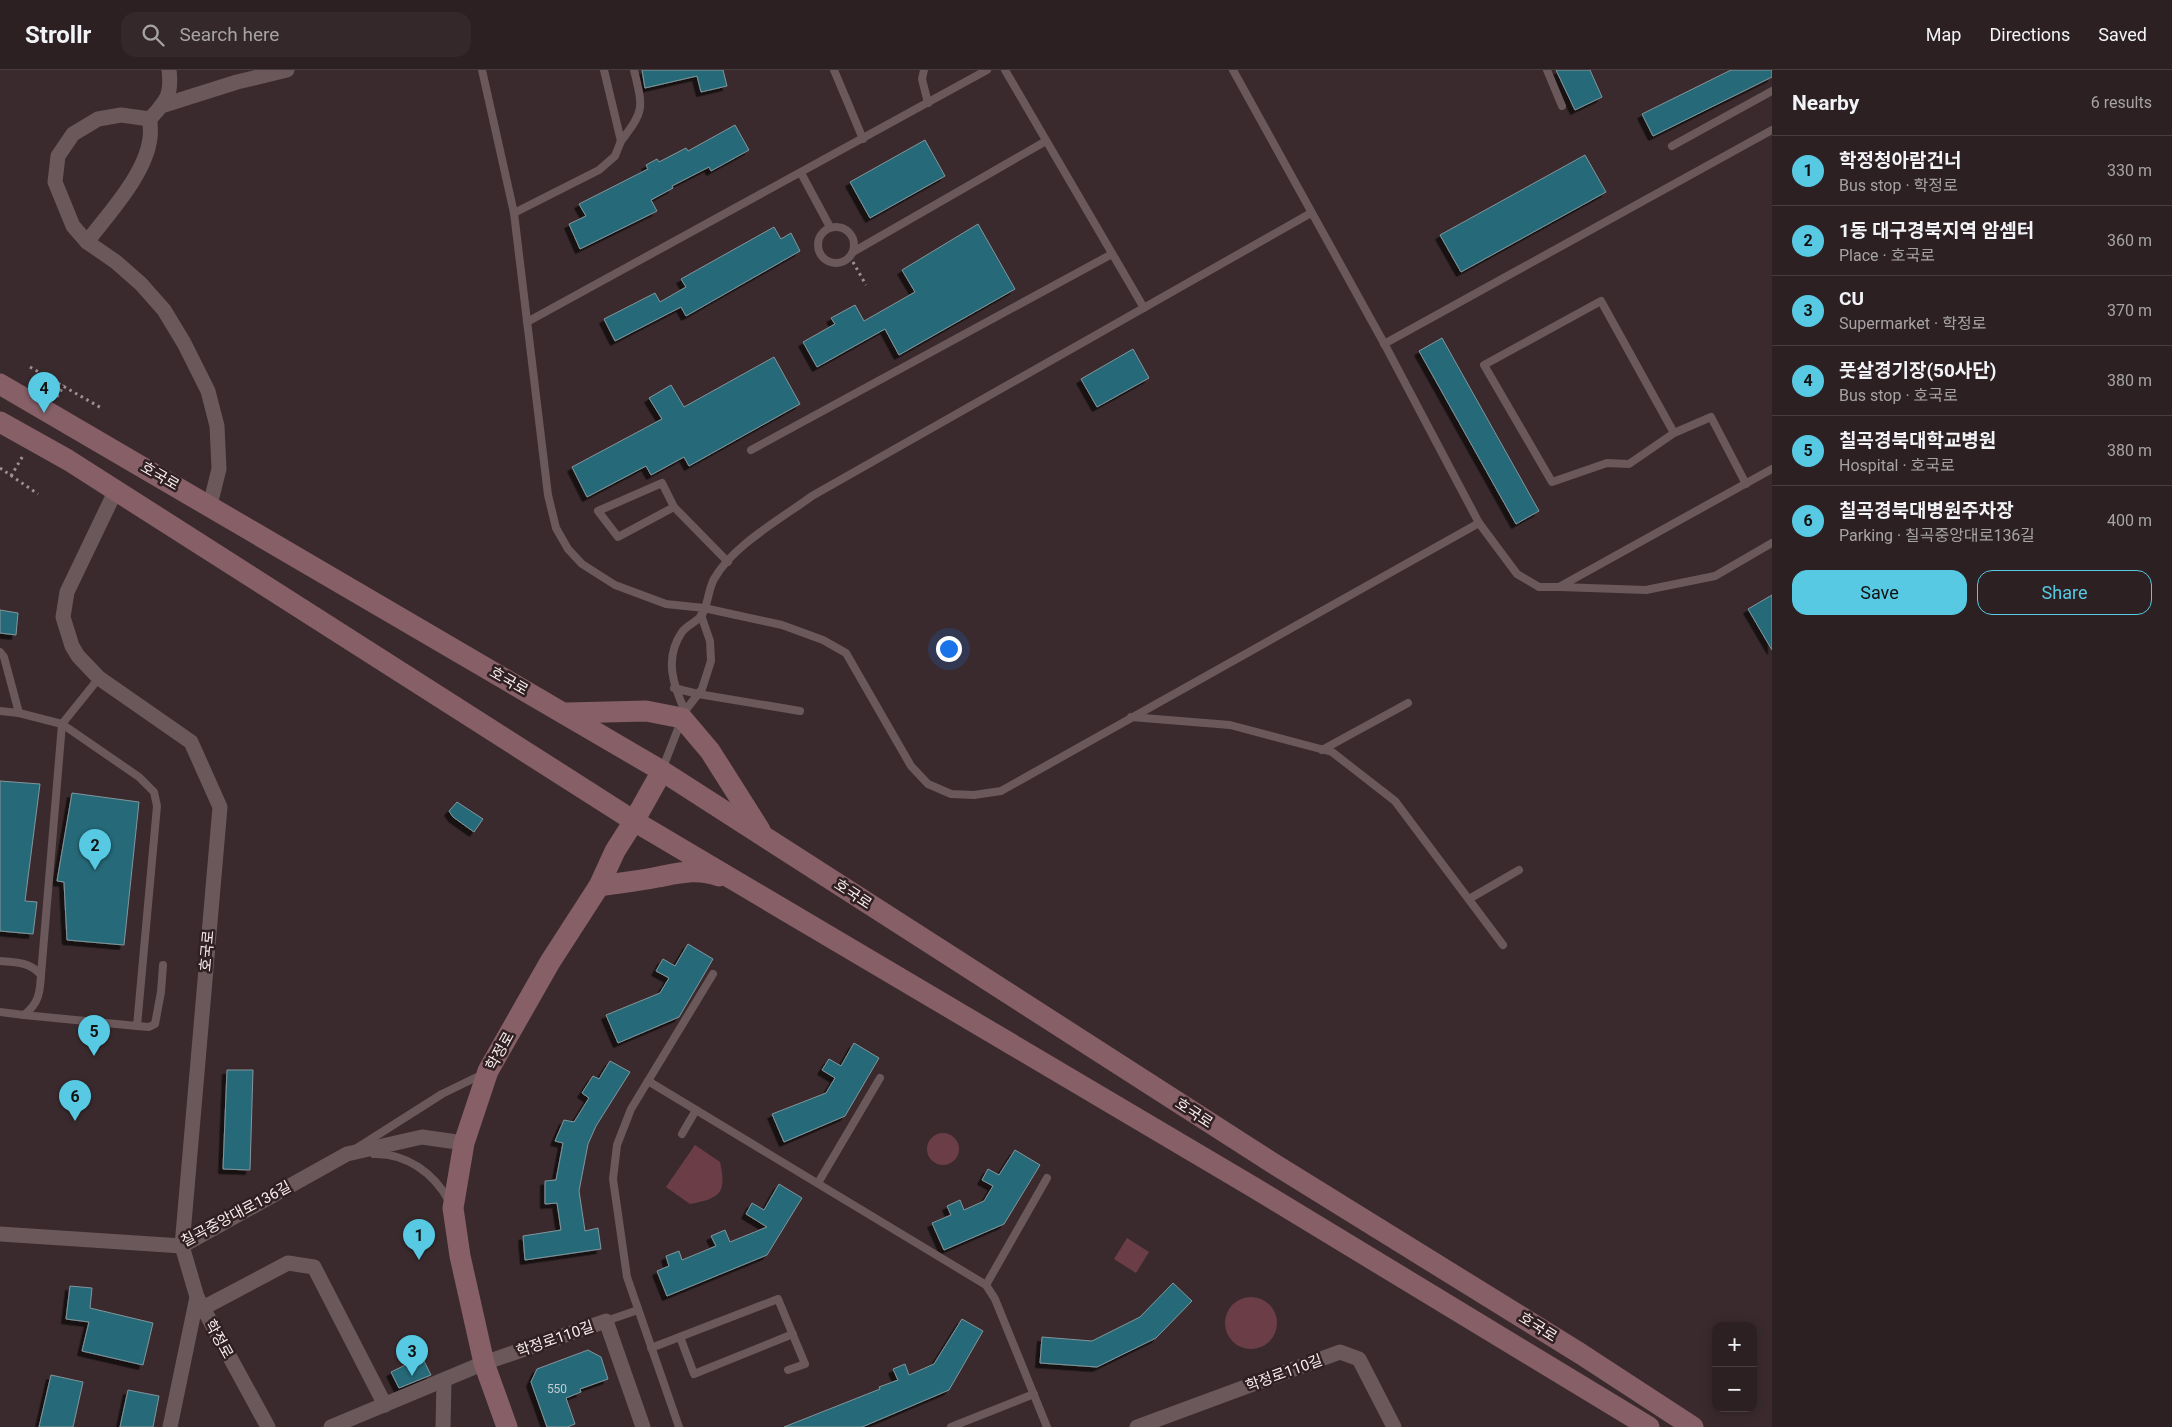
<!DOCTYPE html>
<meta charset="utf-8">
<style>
body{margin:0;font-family:Roboto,"Noto Sans KR",sans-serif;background:#34282a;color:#f1f3f6}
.controls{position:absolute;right:15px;bottom:15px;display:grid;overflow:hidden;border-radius:10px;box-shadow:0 2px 12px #0003}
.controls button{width:45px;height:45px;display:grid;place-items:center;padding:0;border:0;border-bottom:1px solid #483e40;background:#2c2022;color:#f1f3f6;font:25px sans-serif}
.you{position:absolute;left:948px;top:578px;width:18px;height:18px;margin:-12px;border:4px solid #fff;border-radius:50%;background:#1a73e8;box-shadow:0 0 0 8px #1a73e833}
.badge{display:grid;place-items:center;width:32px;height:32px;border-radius:50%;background:#57c9e3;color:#111;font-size:16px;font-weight:700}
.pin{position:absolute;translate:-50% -41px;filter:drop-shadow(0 1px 2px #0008)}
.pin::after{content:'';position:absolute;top:26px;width:18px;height:15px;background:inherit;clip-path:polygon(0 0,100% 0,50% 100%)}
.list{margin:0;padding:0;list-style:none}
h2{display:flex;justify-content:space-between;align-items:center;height:65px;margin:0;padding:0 20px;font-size:21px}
h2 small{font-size:16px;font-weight:400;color:#a6a3a5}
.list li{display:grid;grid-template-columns:32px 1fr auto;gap:15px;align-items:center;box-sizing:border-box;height:70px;padding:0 20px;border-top:1px solid #483e40}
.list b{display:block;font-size:19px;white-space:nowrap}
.list p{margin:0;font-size:16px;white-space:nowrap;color:#a6a3a5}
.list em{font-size:16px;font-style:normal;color:#a6a3a5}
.actions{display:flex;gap:10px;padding:15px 20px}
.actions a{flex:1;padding:11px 0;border:1px solid #57c9e3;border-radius:15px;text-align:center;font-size:18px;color:#57c9e3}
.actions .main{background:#57c9e3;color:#111}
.icon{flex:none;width:28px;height:28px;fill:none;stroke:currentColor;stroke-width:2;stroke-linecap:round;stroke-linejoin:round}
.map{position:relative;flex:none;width:1772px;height:1357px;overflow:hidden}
header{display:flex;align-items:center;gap:30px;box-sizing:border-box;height:70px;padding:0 25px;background:#2c2022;border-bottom:1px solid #483e40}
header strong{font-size:24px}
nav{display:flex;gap:28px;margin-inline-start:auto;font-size:18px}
.search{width:350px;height:45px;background:#34282a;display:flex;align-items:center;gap:12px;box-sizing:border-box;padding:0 18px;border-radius:15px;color:#a6a3a5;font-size:19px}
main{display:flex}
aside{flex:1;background:#2c2022}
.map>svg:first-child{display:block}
.green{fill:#6b3e47}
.building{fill:#266a79;stroke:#82969c;filter:url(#shadow)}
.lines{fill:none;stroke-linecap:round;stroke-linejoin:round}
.path{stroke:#9d9091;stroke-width:3;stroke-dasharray:2.5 4;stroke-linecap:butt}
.service{stroke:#6a585b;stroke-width:8}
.minor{stroke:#6a585b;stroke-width:15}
.secondary{stroke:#865f67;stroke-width:21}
.labels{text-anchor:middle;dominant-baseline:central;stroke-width:5;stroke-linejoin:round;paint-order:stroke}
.number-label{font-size:12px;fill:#c4ccd1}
.street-label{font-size:15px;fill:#f8edee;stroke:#302023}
</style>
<header>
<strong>Strollr</strong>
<div class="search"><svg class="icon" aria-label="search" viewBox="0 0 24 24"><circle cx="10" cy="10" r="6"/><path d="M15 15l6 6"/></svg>Search here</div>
<nav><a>Map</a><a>Directions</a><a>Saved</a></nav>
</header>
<main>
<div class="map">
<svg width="1772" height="1357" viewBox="0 0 1772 1357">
<defs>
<filter id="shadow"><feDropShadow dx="-4.5" dy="4.5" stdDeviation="0" flood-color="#0009"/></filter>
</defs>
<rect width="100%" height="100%" fill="#3a2a2d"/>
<g class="green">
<circle cx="943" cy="1079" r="16"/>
<path d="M695,1075L720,1092C727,1124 720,1128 690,1134L666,1117Z"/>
<path d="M1127,1168L1149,1182L1136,1203L1114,1189Z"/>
<circle cx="1251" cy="1253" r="26"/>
</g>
<g class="building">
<path d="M642,0H723L727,16L701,22L697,6L645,18Z"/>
<path d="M1556,0H1590L1602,27L1575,40Z"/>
<path d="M1731,0H1772V7L1653,66L1642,44Z"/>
<path d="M735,55L749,80L711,101L709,97L672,116L673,118L651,130L657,141L580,179L569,154L586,146L579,134L648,99L646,95L657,89L659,92L686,78L688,81Z"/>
<path d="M925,70L945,106L870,148L850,112Z"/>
<path d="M1585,85L1606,122L1461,202L1440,165Z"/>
<path d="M978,154L1015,219L899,285L885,259L817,297L803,272L835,254L831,248L855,235L864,251L915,222L902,200Z"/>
<path d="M774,157L781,169L791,163L800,181L686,246L681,237L615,271L604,249L655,223L660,232L686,217L681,209Z"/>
<path d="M1442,268L1539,441L1516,454L1419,281Z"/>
<path d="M1133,279L1149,308L1097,337L1081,309Z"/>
<path d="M774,287L800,334L689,396L684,387L651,405L646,396L587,427L572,397L662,349L649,328L671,315L684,337Z"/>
<path d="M1772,525V580L1748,539Z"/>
<path d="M0,540L18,543L16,565L0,563Z"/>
<path d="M0,711L40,714L25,831L37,832L33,864L0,861Z"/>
<path d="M72,723L139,732L124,875L67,870L64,812L57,811Z"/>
<path d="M457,732L483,749L474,762L453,747L449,741Z"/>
<path d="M688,874L713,889L679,947L618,973L606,945L660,923L669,908L656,901L663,889L675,896Z"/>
<path d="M854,973L879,988L845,1046L784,1072L772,1044L826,1023L835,1008L822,1000L829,989L841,996Z"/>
<path d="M610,991L630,1002L596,1056L588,1074L579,1121L585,1161L598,1158L601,1179L525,1190L523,1166L561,1160L557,1133L545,1134V1111L556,1110L563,1073L555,1071L564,1050L574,1052L589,1028L582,1023L593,1006L599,1009Z"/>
<path d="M227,1000H253L250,1100L223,1099Z"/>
<path d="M1015,1080L1040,1095L1004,1154L944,1180L932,1153L951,1145L947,1136L960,1130L964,1140L984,1131L993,1116L982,1110L988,1099L999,1105Z"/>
<path d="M779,1114L802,1128L767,1185L667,1226L657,1201L669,1196L666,1186L679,1181L682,1190L716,1176L711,1166L725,1160L730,1172L767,1157L746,1144L752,1133L764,1140Z"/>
<path d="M1173,1213L1192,1231L1156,1268L1097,1297L1040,1293L1042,1267L1092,1271L1140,1247Z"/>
<path d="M70,1216L92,1218L90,1238L153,1253L143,1295L82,1281L89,1252L66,1249Z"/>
<path d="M962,1249L983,1261L949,1320L862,1357H784L880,1319L879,1317L898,1310L893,1299L905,1294L909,1305L934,1294Z"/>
<path d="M588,1280L601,1287L608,1309L580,1319L581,1322L566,1328L575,1354L567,1357H547L531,1312L537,1299Z"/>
<path d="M422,1287L431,1305L399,1318L391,1302Z"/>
<path d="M51,1305L83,1312L73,1357H39Z"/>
<path d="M128,1320L159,1326L153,1357H120Z"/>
</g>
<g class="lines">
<g class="path">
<path d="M853,192L866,215"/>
<path d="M30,297L103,339"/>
<path d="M57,327L64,315"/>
<path d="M0,398L38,424"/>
<path d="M11,406L24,384"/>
</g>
<g class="service">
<path d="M482,0L514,143L548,425L556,458L568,479L582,494L615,515L666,534L704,538L782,555L823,570L846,583L911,696L928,714L951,724L974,725L1001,721L1479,453"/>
<path d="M834,0L863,69"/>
<path d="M924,0L922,9L928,33"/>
<path d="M1005,0L1144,238"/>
<path d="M1233,0L1385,275L1479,453L1517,504L1539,517H1559L1772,399"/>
<path d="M1547,0L1562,36"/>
<path d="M621,71C645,40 643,38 634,0"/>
<path d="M1672,76L1772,21"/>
<path d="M801,103L830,157"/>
<path d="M514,143L599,100L615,86L621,71L604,0"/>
<circle cx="836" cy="175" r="18"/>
<path d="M853,182L1046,71"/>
<path d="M527,252L987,0"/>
<path d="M1384,274L1772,60"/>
<path d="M1674,363L1629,394L1607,393L1552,412L1484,295L1601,231L1674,363L1711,347L1746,414"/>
<path d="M751,380L1112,184"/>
<path d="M674,437L618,467L598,441L662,413L674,437L728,492"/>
<path d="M1560,517L1646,520L1715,506L1772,473"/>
<path d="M0,582L4,587L19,643"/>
<path d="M674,618L698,624L800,641"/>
<path d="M0,641L19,643L62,654L41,905"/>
<path d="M685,641C673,615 664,588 682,562C687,555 697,552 702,545C708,535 708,520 714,509C733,475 781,449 812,426L1311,143"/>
<path d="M1131,647L1230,655L1332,682L1395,731L1503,875"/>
<path d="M1322,680L1408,633"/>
<path d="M662,700L685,641L702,619L711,591L710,571L701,545"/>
<path d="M1469,829L1519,800"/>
<path d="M0,891C16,892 30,892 41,905C40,923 39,933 24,945L0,942"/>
<path d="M24,945L137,956L157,736L154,722L139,707L62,654L99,608"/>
<path d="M137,956L149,957L155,954L161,922L163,895"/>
<path d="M648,1011L986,1215L995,1229L1047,1357"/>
<path d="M682,1064L696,1040"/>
<path d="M357,1078L442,1024L483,1004"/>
<path d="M374,1084C406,1083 434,1103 449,1131"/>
<path d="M818,1113L880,1008"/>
<path d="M986,1215L1047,1108"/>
<path d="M606,1251L638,1240"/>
<path d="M680,1267L694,1304L793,1264"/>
<path d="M651,1278L778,1229L805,1294L788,1300"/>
<path d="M679,1357L627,1207L613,1109L617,1075L631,1039L713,904"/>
<path d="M951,1357L1034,1324"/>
</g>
<g class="minor">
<path d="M161,36L237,12L287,0"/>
<path d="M150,49L121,45L98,49L73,64L58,86L55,112L73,156L87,172L116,192L141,214L164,240L184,273L208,321L217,356L219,399L210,435"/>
<path d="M87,172C108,144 146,104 150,68C151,62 150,55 150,49C167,30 172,25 169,0"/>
<path d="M115,422L67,522L63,547L72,576L78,586L99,608L191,672L220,737L182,1176L197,1227L268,1357"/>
<path d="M0,1164L182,1176L347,1084L422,1067L464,1073"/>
<path d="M203,1238L288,1193L314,1197L385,1335"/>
<path d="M170,1357L197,1227"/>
<path d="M331,1357L484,1293L606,1251L643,1357"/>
<path d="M443,1357L444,1311"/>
<path d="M1137,1357L1340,1282L1359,1289L1394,1357"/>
</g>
<g class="secondary">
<path d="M0,314L662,701L1271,1092L1581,1284L1693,1357"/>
<path d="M0,352L68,390L634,751L1253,1117L1649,1357"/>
<path d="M567,643L646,641L682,648L710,681L760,760"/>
<path d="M599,816C619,813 638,811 658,807C679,803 698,798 719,806"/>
<path d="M507,1357L484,1293L460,1186L453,1138L464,1073L488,1001L550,892L599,816L615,781L634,751L662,701"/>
</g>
</g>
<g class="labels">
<g class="number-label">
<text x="557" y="1319">550</text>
</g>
<g class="street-label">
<text transform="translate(160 406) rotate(30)">호국로</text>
<text transform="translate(509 611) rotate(30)">호국로</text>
<text transform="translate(853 824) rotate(33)">호국로</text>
<text transform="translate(207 881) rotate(-85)">호국로</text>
<text transform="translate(500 981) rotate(-61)">학정로</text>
<text transform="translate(1194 1043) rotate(33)">호국로</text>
<text transform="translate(236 1144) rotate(-28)">칠곡중앙대로136길</text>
<text transform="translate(1538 1257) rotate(32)">호국로</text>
<text transform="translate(219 1269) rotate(61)">학정로</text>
<text transform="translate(555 1269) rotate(-19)">학정로110길</text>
<text transform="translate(1284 1303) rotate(-20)">학정로110길</text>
</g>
</g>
</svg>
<div class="controls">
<button>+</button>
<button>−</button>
</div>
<div class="you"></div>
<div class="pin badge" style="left:419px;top:1190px">1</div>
<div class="pin badge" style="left:95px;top:800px">2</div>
<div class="pin badge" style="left:412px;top:1306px">3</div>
<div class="pin badge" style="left:44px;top:343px">4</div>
<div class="pin badge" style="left:94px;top:986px">5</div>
<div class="pin badge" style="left:75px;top:1051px">6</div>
</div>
<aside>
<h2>Nearby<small>6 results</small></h2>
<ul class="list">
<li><span class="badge">1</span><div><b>학정청아람건너</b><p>Bus stop · 학정로</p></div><em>330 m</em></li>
<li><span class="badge">2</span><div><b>1동 대구경북지역 암셈터</b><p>Place · 호국로</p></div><em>360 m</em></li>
<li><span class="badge">3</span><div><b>CU</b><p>Supermarket · 학정로</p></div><em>370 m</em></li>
<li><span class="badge">4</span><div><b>풋살경기장(50사단)</b><p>Bus stop · 호국로</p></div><em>380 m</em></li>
<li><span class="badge">5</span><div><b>칠곡경북대학교병원</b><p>Hospital · 호국로</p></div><em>380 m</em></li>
<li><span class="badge">6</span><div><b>칠곡경북대병원주차장</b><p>Parking · 칠곡중앙대로136길</p></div><em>400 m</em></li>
</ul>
<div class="actions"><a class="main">Save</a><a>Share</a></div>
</aside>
</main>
